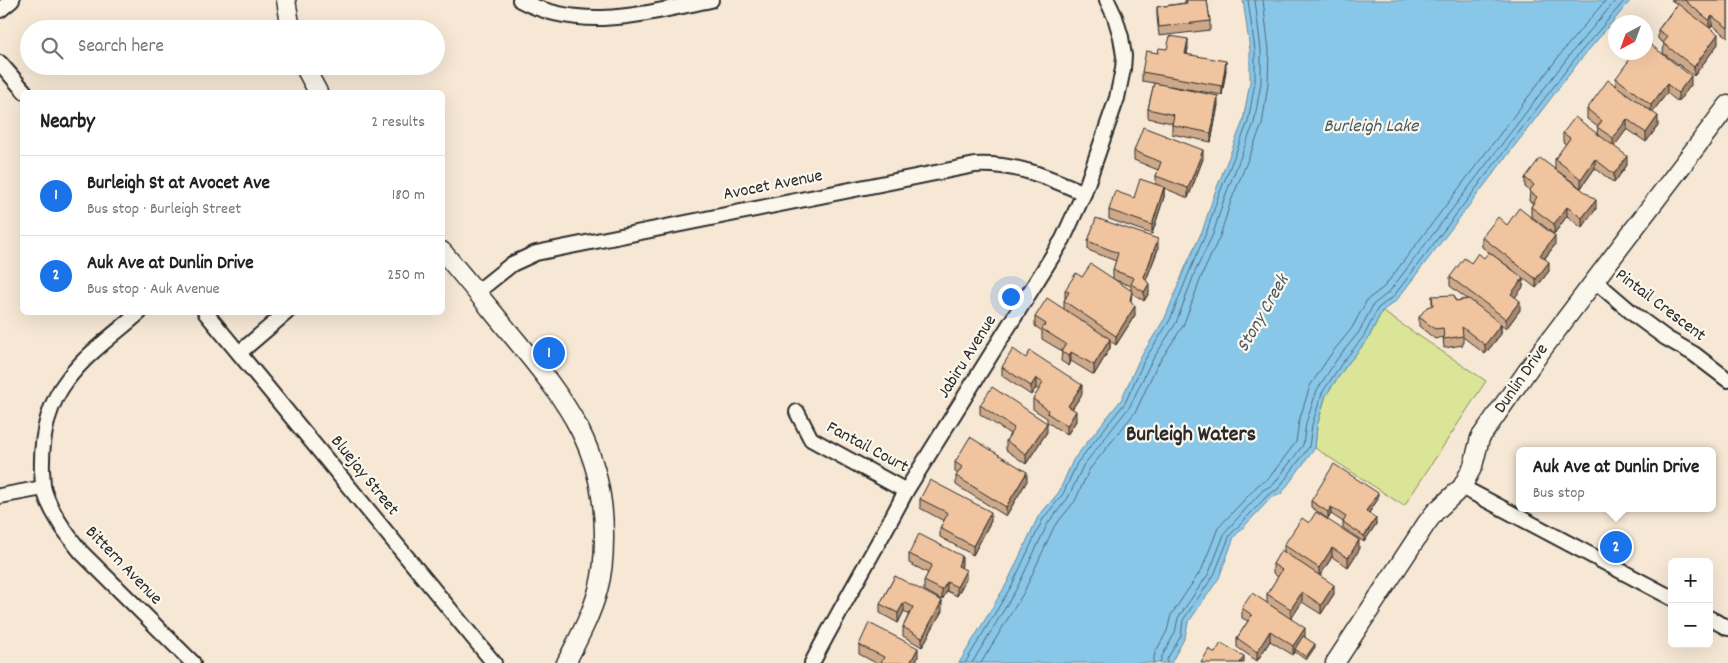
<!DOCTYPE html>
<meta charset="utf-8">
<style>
body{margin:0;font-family:Dekko,sans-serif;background:#f6f6f6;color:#222}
.controls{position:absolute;right:15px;bottom:15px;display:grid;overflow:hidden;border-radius:8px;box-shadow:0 5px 20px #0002}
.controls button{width:45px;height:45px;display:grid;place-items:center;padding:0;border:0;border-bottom:1px solid #e0e0e0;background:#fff;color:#222;font:25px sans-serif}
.compass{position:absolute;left:1608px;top:15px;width:45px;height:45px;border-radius:50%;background:#fff;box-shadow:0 5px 20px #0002;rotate:221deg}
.you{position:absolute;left:1010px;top:296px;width:18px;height:18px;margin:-12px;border:4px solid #fff;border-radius:50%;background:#1a73e8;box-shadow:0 0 0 8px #1a73e833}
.badge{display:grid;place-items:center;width:32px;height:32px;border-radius:50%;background:#1a73e8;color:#fff;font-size:16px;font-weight:700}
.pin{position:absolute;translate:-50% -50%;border:2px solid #fff;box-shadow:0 1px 5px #0006}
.popup{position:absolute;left:1516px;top:447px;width:200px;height:65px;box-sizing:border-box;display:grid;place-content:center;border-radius:8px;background:#fff;filter:drop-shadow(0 1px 4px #0005);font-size:16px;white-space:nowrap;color:#767676}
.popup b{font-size:19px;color:#222}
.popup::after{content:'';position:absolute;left:50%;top:100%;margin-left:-10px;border:10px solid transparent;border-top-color:#fff}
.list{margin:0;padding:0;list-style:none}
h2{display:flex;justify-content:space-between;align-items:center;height:65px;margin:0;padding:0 20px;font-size:21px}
h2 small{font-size:16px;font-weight:400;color:#767676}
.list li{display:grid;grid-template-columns:32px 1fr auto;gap:15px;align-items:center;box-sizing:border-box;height:80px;padding:0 20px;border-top:1px solid #e0e0e0}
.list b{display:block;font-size:19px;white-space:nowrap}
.list p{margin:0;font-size:16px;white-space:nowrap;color:#767676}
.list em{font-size:16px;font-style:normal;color:#767676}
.icon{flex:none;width:28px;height:28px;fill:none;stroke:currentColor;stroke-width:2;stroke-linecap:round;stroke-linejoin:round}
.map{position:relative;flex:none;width:1728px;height:663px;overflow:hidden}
.search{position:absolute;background:#fff;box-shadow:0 5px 20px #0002;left:20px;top:20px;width:425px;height:55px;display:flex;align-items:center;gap:12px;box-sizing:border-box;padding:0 18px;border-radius:28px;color:#767676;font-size:19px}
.panel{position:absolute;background:#fff;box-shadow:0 5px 20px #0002;left:20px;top:90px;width:425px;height:225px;border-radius:8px}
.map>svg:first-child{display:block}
.green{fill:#dae597;stroke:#828861}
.water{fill:#89c7e9;stroke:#63899d}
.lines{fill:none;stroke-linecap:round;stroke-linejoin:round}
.shore{stroke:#516977;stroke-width:1}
.minor-casing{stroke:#2b2b2b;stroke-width:18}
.tertiary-casing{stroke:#2b2b2b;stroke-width:21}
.minor{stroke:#fbf7ec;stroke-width:14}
.tertiary{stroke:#fbf7ec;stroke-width:18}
.wall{fill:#cea989;stroke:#2b2b2b;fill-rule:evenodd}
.shaded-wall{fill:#a7896f;stroke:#2b2b2b}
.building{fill:#efc49f;stroke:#2b2b2b}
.labels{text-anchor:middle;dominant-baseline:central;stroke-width:4.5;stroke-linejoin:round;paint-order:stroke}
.street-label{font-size:18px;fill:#2b2b2b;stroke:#fbf7ec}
.water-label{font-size:19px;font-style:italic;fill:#475a64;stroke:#fbf7ec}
.district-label{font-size:22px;font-weight:bold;fill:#2b2b2b;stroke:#fbf7ec}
</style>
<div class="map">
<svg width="1728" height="663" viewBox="0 0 1728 663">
<rect width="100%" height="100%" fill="#f7e8d5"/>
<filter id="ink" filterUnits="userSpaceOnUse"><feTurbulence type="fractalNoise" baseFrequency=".02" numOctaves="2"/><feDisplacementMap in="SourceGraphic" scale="10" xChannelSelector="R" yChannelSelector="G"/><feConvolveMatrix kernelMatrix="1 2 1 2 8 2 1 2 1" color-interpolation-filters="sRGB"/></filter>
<g filter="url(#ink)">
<path class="green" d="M1382,311L1486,381L1404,506L1315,448L1317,426L1326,395L1346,366L1368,339Z"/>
<path class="water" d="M1243,0H1631L1581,59L1396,301L1382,311L1368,339L1346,366L1326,395L1317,426L1315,448L1281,494L1271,498L1234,537L1219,578L1188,623L1185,637L1171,663H959L1007,583L1038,517L1059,492L1073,460L1121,400L1140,358L1165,318L1185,268L1203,229L1214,195L1243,121L1250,82V50Z"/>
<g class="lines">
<g class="shore">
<path d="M965,663L1012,585L1043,519L1063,494L1077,463L1125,403L1144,361L1170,320L1190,270L1207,231L1218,197L1248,122L1255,82V50L1248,0"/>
<path d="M972,663L1017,588L1048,523L1068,498L1083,466L1130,406L1150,364L1176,323L1195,272L1213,234L1224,199L1254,123L1261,83V50L1255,0"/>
<path d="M981,663L1024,592L1054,527L1075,501L1089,470L1136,411L1156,367L1183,326L1202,275L1220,236L1231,201L1262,125L1268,84L1269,50L1263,0"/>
<path d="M1153,663L1155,653L1167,631L1171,615L1202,569L1218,528L1258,485L1269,478L1296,442L1299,421L1310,386L1331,354L1352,328L1367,300L1384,287L1566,47L1606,0"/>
<path d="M1160,663L1162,656L1175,633L1178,618L1209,573L1225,532L1263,490L1274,484L1303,445L1306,423L1317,390L1337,359L1359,332L1373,305L1389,292L1572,52L1616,0"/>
<path d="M1167,663V659L1181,636L1183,620L1214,575L1230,535L1268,495L1278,489L1309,447L1312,425L1322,393L1342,363L1364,336L1378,308L1393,297L1577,56L1625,0"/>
</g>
<g class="minor-casing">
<g id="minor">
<path d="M520,0C583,33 646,13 711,0"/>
<path d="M0,10L12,0"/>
<path d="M0,63L25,92"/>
<path d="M1594,280L1636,316L1666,338L1694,354L1728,380"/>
<path d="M477,292L512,264L536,253L975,165C1016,163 1048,177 1084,193"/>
<path d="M140,312C115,334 87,353 67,380C47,406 41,439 42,471C43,477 42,484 44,490C51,513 66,533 81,552L193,663"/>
<path d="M205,312L494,663"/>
<path d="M239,353L287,312"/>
<path d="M797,412L811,439L906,491"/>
<path d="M1462,487L1672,598"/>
<path d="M0,496L43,488"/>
<path d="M1709,618L1728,628"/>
<path d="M812,663C842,605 876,549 906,491L1063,239L1084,193L1117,98L1123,69L1124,56L1121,37L1115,17L1107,0"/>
</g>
</g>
<g class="tertiary-casing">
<g id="tertiary">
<path d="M286,0L291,29"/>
<path d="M304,66L318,92"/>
<path d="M442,251C467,280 491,310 515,339C568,403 605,451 604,538C604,555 603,573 598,590C591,616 578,639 566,663"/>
<path d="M1335,663L1426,524L1435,512L1462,487L1473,466L1480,438L1542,350L1728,105"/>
</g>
</g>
<use href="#minor" class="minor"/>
<use href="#tertiary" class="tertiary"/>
</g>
<g class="wall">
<path d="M1185,0H1207L1210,21V30L1159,36L1157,16V7L1185,3Z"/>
<path d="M1671,0H1728V37L1712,25L1710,28L1718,44L1694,76L1663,53L1664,43L1658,39V30L1677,4Z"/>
<path d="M1188,48L1187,54L1226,70L1222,95L1170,86L1218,105L1211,142L1172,134V123L1148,118V109L1154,83L1142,81V72L1158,53L1167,49Z"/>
<path d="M1616,78L1691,85L1678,102L1667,93L1652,112L1658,126L1646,142L1627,129L1614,146L1627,165L1614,183L1595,168L1581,188L1555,169V159L1566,144L1563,142V133L1597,134L1598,127L1587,119V109L1616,86Z"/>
<path d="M1134,151L1203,159L1188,198L1164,188V197L1152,234L1109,219V210L1134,198L1156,185V176L1158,170L1134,160Z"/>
<path d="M1525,178L1596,209L1582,228L1567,216L1554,234L1531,216V207L1533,203L1529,201L1530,191L1525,187Z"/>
<path d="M1507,225L1555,245L1545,258L1549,271L1536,288L1523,278V287L1515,297L1520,310L1506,329L1501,325V334L1485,354L1463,337V345L1444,348L1443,337L1435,339L1419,326V317L1432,305V296L1456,301L1467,299L1450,286V277L1471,263L1484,258L1513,270L1482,247V237Z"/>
<path d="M1088,241L1158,249L1146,280L1149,293L1144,301L1132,293L1131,301L1135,315L1116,345L1110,341V348L1094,375L1071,361L1069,366L1061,361L1062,351L1042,339V331L1035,326V317L1064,309V301L1065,299V290L1082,277L1113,279V270L1116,261L1088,250ZM1115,280L1131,286V291Z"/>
<path d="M1002,367L1082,394L1072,409L1076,421L1067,435L1047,422V418L1033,409V399L1039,390L1036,388L1031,395L1002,376Z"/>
<path d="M980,405L1047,432L1026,464L1006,450V441L1010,434L980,414Z"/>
<path d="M955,462L1027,481L1006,516L956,485V476L958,474L955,472Z"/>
<path d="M920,499L991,521L973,555L940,537V528L944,521L920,508Z"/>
<path d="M1378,499L1369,513L1376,524L1364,542L1343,528V522L1331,514L1328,519L1311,507V501Z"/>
<path d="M1309,523L1359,550L1348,567L1332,557L1320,576L1334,594L1321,614L1302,602L1291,619L1305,637L1315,647L1306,660L1295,652L1293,655L1270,641L1257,661L1237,647V638L1248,621L1242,618V608L1267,603V594L1278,577L1273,573V564L1284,552V545Z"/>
<path d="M909,554L962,565L961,567L966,579L957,596L947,591L942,600L924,590V581L928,573L909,563Z"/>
<path d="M895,576L942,611L922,647L903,636V627L909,614L904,611L898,623L880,613V604Z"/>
<path d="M859,645L918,657L915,663H876L859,654Z"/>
</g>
<g class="shaded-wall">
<path d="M1712,16V25L1709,29V20Z"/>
<path d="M1718,34V44L1694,76V67Z"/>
<path d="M1188,39V48L1185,63V54Z"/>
<path d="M1226,61V70L1222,95V86Z"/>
<path d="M1691,76V85L1678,102V93Z"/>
<path d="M1667,84V93L1651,114V105Z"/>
<path d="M1218,96V105L1211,142V133Z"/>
<path d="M1658,116V126L1646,142V133Z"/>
<path d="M1627,119V129L1613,148V138Z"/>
<path d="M1203,150V159L1188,198V188Z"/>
<path d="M1627,156V165L1614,183V174Z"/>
<path d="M1595,159V168L1581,188V179Z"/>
<path d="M1164,187V197L1152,234V225Z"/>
<path d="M1596,200V209L1582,228V218Z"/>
<path d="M1567,207V216L1554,234V224Z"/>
<path d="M1555,236V245L1540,264V255Z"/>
<path d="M1158,239V249L1144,286V277Z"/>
<path d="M1549,262V271L1536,288V279Z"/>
<path d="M1523,278V287L1511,303V294Z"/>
<path d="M1149,284V293L1144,301V292Z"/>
<path d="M1520,301V310L1506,329V319Z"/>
<path d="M1135,306V315L1116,345V336Z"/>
<path d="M1501,324V334L1485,354V345Z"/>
<path d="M1110,339V348L1094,375V365Z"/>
<path d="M1071,352V361L1069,366V356Z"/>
<path d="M1036,378V388L1031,395V386Z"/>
<path d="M1082,385V394L1068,415V406Z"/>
<path d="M1076,411V421L1067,435V426Z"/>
<path d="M1047,423V432L1026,464V454Z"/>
<path d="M1027,472V481L1006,516V507Z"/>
<path d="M1378,493V499L1366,517V511Z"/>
<path d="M1331,507V514L1328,519V512Z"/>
<path d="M991,512V521L973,555V546Z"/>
<path d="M1376,518V524L1364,542V536Z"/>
<path d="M1359,540V550L1348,567V558Z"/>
<path d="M1332,548V557L1319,577V568Z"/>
<path d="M962,556V565L958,575V566Z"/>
<path d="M966,570V579L957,596V587Z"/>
<path d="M947,582V591L942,600V590Z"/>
<path d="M1334,585V594L1321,614V605Z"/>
<path d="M1302,592V602L1291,619V609Z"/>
<path d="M942,601V611L922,647V638Z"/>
<path d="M904,602V611L898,623V613Z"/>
<path d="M1305,628V637L1295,649V652L1293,655V646Z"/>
<path d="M1270,631V641L1257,661V652Z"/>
<path d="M1315,644V647L1306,660V657Z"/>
<path d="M918,648V657L915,663H910Z"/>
<path d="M1244,656V663H1240Z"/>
</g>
<g class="building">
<path d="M1186,0H1207L1210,21L1159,27L1157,7L1187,3Z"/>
<path d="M1684,0H1728V28L1712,16L1709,20Z"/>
<path d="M1678,4L1718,34L1694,67L1663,43L1668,37L1658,30Z"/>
<path d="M1170,36L1188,39L1185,54L1226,61L1222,86L1142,72L1146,51L1158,53L1159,48L1167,49Z"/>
<path d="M1646,41L1691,76L1678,93L1667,84L1651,105L1616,78L1635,52H1646Z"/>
<path d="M1608,80L1658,116L1646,133L1627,119L1613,138L1597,127L1602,121L1587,109Z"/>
<path d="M1154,83L1218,96L1211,133L1172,125L1174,115L1148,109Z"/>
<path d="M1575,117L1627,156L1614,174L1595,159L1581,179L1555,159L1570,138L1563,133Z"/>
<path d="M1143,127L1203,150L1188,188L1156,176L1161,162L1134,151Z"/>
<path d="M1540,158L1596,200L1582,218L1567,207L1554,224L1531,207L1537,197L1529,191L1534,185L1525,178Z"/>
<path d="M1140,179L1164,187L1152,225L1109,210L1115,191L1134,198Z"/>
<path d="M1519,208L1555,236L1540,255L1549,262L1536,279L1482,237L1498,217L1507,225Z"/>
<path d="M1096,218L1158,239L1144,277L1149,284L1144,292L1131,284L1134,278L1113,270L1118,253L1088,241Z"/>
<path d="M1489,252L1523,278L1511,294L1520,301L1506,319L1450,277L1464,258L1471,263L1478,253L1484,258Z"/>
<path d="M1091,264L1132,291L1130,300L1135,306L1116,336L1064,301L1069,292L1065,290L1076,273L1082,277Z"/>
<path d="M1454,295L1456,301L1469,299L1501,324L1485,345L1462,327L1463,336L1444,339L1443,328L1435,329L1419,317L1427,307L1433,305L1432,296Z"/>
<path d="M1047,298L1110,339L1094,365L1071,352L1069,356L1061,352L1066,344L1042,329L1046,324L1035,317Z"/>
<path d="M1013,349L1026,358L1030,351L1082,385L1068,406L1076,411L1067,426L1047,413L1048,410L1033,399L1043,383L1036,378L1031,386L1002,367Z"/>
<path d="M992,387L1047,423L1026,454L1006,441L1014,428L980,405Z"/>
<path d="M970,437L1027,472L1006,507L956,476L962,467L955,462Z"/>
<path d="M1334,464L1378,493L1366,511L1376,518L1364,536L1343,522L1346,517L1331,507L1328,512L1311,501Z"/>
<path d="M930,480L991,512L973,546L940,528L948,513L920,499Z"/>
<path d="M1316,512L1359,540L1348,558L1332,548L1319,568L1284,545L1302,518L1309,523Z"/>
<path d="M919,534L962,556L958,566L966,570L957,587L947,582L942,590L924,581L932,565L909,554Z"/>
<path d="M1281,550L1334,585L1321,605L1302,592L1291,609L1267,594L1282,570L1273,564Z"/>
<path d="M895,576L942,601L922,638L903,627L913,607L904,602L898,613L880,604Z"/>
<path d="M1252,593L1305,628L1293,646L1270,631L1257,652L1237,638L1252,615L1242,608Z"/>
<path d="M869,623L918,648L910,663H881L884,657L859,645Z"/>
<path d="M1303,636L1315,644L1306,657L1295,649Z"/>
<path d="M1221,643L1244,656L1240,663H1201L1209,649L1215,653Z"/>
</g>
</g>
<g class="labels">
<g class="street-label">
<text transform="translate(773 186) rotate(-11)">Avocet Avenue</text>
<text transform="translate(1660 306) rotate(37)">Pintail Crescent</text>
<text transform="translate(968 357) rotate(-58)">Jabiru Avenue</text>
<text transform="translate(1522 379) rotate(-55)">Dunlin Drive</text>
<text transform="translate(867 448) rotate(28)">Fantail Court</text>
<text transform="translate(364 476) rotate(51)">Bluejay Street</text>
<text transform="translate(123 566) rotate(46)">Bittern Avenue</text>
</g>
<g class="water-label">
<text x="1371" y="127">Burleigh Lake</text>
<text transform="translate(1264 314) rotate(-60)">Stony Creek</text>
</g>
<g class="district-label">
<text x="1191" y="435">Burleigh Waters</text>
</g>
</g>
</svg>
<div class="controls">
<button>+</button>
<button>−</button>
</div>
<svg class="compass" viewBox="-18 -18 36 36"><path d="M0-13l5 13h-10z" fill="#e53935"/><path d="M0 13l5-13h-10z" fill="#767676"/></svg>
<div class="you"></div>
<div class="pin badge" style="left:549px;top:353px">1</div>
<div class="pin badge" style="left:1616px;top:547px">2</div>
<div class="popup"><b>Auk Ave at Dunlin Drive</b>Bus stop</div>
<div class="search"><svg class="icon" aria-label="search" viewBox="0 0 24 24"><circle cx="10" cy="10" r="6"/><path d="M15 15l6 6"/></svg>Search here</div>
<section class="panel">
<h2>Nearby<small>2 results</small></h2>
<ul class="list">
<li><span class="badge">1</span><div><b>Burleigh St at Avocet Ave</b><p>Bus stop · Burleigh Street</p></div><em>180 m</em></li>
<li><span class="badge">2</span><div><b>Auk Ave at Dunlin Drive</b><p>Bus stop · Auk Avenue</p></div><em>250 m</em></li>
</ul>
</section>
</div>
